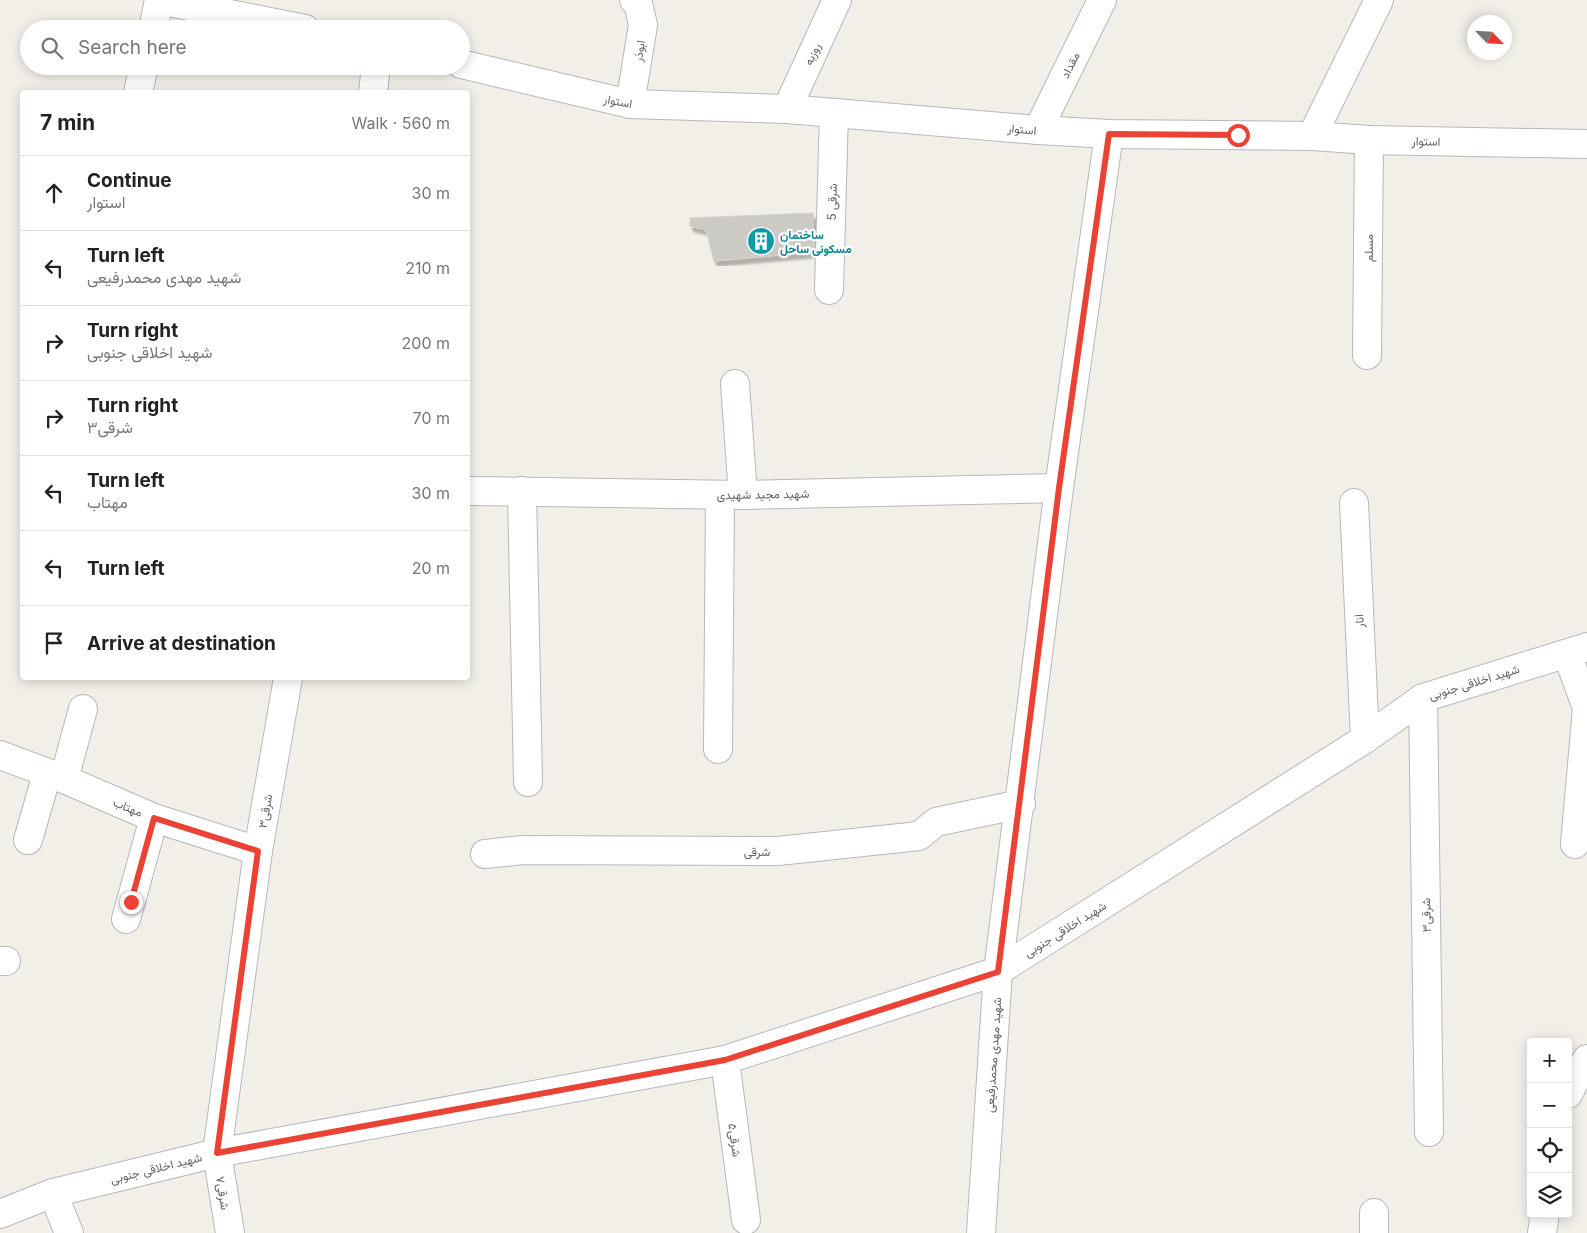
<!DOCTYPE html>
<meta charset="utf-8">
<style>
body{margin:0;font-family:Inter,Vazirmatn,sans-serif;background:#f6f6f6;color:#222}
.controls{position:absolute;right:15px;bottom:15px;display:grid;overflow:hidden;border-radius:5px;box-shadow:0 2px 12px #0003}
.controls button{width:45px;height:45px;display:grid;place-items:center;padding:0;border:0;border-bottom:1px solid #e0e0e0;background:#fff;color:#222;font:25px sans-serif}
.compass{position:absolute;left:1467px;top:15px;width:45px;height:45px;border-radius:50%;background:#fff;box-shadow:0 2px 12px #0003;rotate:115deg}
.stop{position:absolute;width:15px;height:15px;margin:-11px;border:4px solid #ea4335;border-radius:50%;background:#fff}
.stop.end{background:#ea4335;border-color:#fff;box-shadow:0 1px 5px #0008}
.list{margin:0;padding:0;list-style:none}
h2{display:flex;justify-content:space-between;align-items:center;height:65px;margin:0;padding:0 20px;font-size:21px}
h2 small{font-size:16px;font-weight:400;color:#767676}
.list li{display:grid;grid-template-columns:32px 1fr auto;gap:15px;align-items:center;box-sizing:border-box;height:75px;padding:0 20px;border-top:1px solid #e0e0e0}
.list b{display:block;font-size:19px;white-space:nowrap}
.list p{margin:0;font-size:16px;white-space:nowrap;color:#767676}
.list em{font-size:16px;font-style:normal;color:#767676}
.icon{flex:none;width:28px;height:28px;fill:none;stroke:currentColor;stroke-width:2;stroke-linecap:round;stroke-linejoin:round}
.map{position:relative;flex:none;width:1587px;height:1233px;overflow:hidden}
.search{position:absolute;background:#fff;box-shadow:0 2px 12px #0003;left:20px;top:20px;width:450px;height:55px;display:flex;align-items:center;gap:12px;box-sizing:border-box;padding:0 18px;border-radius:28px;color:#767676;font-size:19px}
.panel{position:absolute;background:#fff;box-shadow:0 2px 12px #0003;left:20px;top:90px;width:450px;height:590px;border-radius:5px}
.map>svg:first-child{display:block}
.building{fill:#cccac5;stroke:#d6d1c6;filter:url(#shadow)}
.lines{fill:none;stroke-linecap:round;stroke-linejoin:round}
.minor-casing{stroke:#b5b8bc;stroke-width:30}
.minor{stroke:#fff;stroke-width:28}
.route{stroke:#ea4335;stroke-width:6}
.labels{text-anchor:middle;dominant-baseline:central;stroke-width:4.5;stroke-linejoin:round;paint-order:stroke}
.street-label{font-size:12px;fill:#5f6368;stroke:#fff}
.culture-label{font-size:12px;font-weight:bold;fill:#0d838f;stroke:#fff;text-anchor:start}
</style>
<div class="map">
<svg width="1587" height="1233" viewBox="0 0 1587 1233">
<defs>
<filter id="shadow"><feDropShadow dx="3" dy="5.5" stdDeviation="1" flood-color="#0004"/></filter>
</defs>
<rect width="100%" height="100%" fill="#f1efe8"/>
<path class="building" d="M813,213L814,252L714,261L706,230L690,226V218Z"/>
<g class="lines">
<g class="minor-casing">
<g id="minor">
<path d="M159,0L305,29"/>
<path d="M153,29L159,0"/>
<path d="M461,64L630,104L787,109L1038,130L1109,134L1312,136L1369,140L1587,144"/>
<path d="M138,92L144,66"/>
<path d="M373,92L376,66"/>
<path d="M630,104L643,25L638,3L634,0"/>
<path d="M787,109L837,0"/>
<path d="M1038,130L1102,0"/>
<path d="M1312,136L1379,0"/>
<path d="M829,290L834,113"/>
<path d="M1367,355L1369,140"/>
<path d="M735,384L743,495"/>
<path d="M468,491L743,495L1059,488"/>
<path d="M522,491L528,782"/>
<path d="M1354,503L1365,739"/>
<path d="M1567,654L1587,708L1575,844"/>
<path d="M1423,698L1429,1132"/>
<path d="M718,749L720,495"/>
<path d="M0,755L64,779L154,818L258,851"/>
<path d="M64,779L83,709"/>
<path d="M28,840L47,774"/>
<path d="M485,854L523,850L778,851L919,836L936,822L1021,804"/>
<path d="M126,919L154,818"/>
<path d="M0,961H6"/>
<path d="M725,1060L746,1220"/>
<path d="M1568,1094L1587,1059"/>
<path d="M53,1193L69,1233"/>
<path d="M1374,1213V1233"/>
<path d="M0,1214L53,1193L217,1153L725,1060L998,971L1365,739L1423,698L1587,647"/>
<path d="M230,1233L217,1153L258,851L288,678"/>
<path d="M981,1233L998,971L1059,488L1109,134"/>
<path d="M1542,1233L1545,1214"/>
</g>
</g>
<use href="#minor" class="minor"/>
</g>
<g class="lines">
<path class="route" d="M131,902L154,818L258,851L217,1153L725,1060L998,972L1059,488L1109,134L1238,135"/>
</g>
<defs>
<g id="building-disc" transform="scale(1.4375)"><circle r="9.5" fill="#0f9aa8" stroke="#fff"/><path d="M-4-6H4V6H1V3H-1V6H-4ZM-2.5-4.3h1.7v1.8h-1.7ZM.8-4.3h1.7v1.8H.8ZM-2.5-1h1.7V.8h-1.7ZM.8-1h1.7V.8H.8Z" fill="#fff"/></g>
</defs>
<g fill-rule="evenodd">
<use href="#building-disc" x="761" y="241"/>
</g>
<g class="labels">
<g class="street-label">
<text transform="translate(639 51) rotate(-81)">ابوذر</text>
<text transform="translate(812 54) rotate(-65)">روزبه</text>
<text transform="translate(1070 65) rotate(-64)">مقداد</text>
<text transform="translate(618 101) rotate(11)">استوار</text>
<text transform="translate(1022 129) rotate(5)">استوار</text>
<text transform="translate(1426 141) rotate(1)">استوار</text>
<text transform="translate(832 202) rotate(-88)">شرقی 5</text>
<text transform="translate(1368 248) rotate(-90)">مسلم</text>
<text transform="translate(763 494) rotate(-1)">شهید مجید شهیدی</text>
<text transform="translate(1359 621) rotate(-93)">انار</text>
<text transform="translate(1474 682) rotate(-17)">شهید اخلاقی جنوبی</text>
<text transform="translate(128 807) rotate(23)">مهتاب</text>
<text transform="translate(265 811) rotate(-80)">شرقی۳</text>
<text x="757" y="851">شرقی</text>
<text transform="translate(1426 915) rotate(-91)">شرقی۳</text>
<text transform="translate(1065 929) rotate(-32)">شهید اخلاقی جنوبی</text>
<text transform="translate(993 1055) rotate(-86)">شهید مهدی محمدرفیعی</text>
<text transform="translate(735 1140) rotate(82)">شرقی۵</text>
<text transform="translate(156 1168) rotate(-14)">شهید اخلاقی جنوبی</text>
<text transform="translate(223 1193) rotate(81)">شرقی۷</text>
</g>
<g class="culture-label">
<text x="780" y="234">ساختمان<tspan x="780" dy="14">مسکونی ساحل</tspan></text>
</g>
</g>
</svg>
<div class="controls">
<button>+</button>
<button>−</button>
<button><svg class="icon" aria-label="locate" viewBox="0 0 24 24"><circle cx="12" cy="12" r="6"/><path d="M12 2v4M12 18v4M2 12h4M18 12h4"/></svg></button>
<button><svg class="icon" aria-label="layers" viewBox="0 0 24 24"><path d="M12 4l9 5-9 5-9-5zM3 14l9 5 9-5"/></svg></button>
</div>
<svg class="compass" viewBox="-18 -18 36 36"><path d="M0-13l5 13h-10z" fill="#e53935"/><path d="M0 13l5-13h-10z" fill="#767676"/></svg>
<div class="stop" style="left:1238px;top:135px"></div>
<div class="stop end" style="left:131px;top:902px"></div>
<div class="search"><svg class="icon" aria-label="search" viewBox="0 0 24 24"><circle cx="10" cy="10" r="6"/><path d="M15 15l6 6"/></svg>Search here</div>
<section class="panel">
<h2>7 min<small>Walk · 560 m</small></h2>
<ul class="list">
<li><svg class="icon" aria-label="ahead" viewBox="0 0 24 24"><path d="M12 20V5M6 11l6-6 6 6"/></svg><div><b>Continue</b><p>استوار</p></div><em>30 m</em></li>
<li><svg class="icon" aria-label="left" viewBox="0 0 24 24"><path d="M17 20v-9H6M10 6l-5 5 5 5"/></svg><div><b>Turn left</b><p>شهید مهدی محمدرفیعی</p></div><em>210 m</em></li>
<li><svg class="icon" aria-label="right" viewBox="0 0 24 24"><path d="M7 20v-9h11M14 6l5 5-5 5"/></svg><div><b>Turn right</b><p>شهید اخلاقی جنوبی</p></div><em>200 m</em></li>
<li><svg class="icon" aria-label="right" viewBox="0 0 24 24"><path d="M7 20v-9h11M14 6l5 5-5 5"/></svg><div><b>Turn right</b><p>شرقی۳</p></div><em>70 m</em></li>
<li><svg class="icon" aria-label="left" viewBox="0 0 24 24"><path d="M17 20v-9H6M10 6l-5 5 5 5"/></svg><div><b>Turn left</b><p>مهتاب</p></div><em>30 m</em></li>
<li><svg class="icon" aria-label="left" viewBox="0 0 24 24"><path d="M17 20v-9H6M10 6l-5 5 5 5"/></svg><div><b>Turn left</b></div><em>20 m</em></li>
<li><svg class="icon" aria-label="arrive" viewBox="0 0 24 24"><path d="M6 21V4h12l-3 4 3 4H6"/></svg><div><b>Arrive at destination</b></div></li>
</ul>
</section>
</div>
